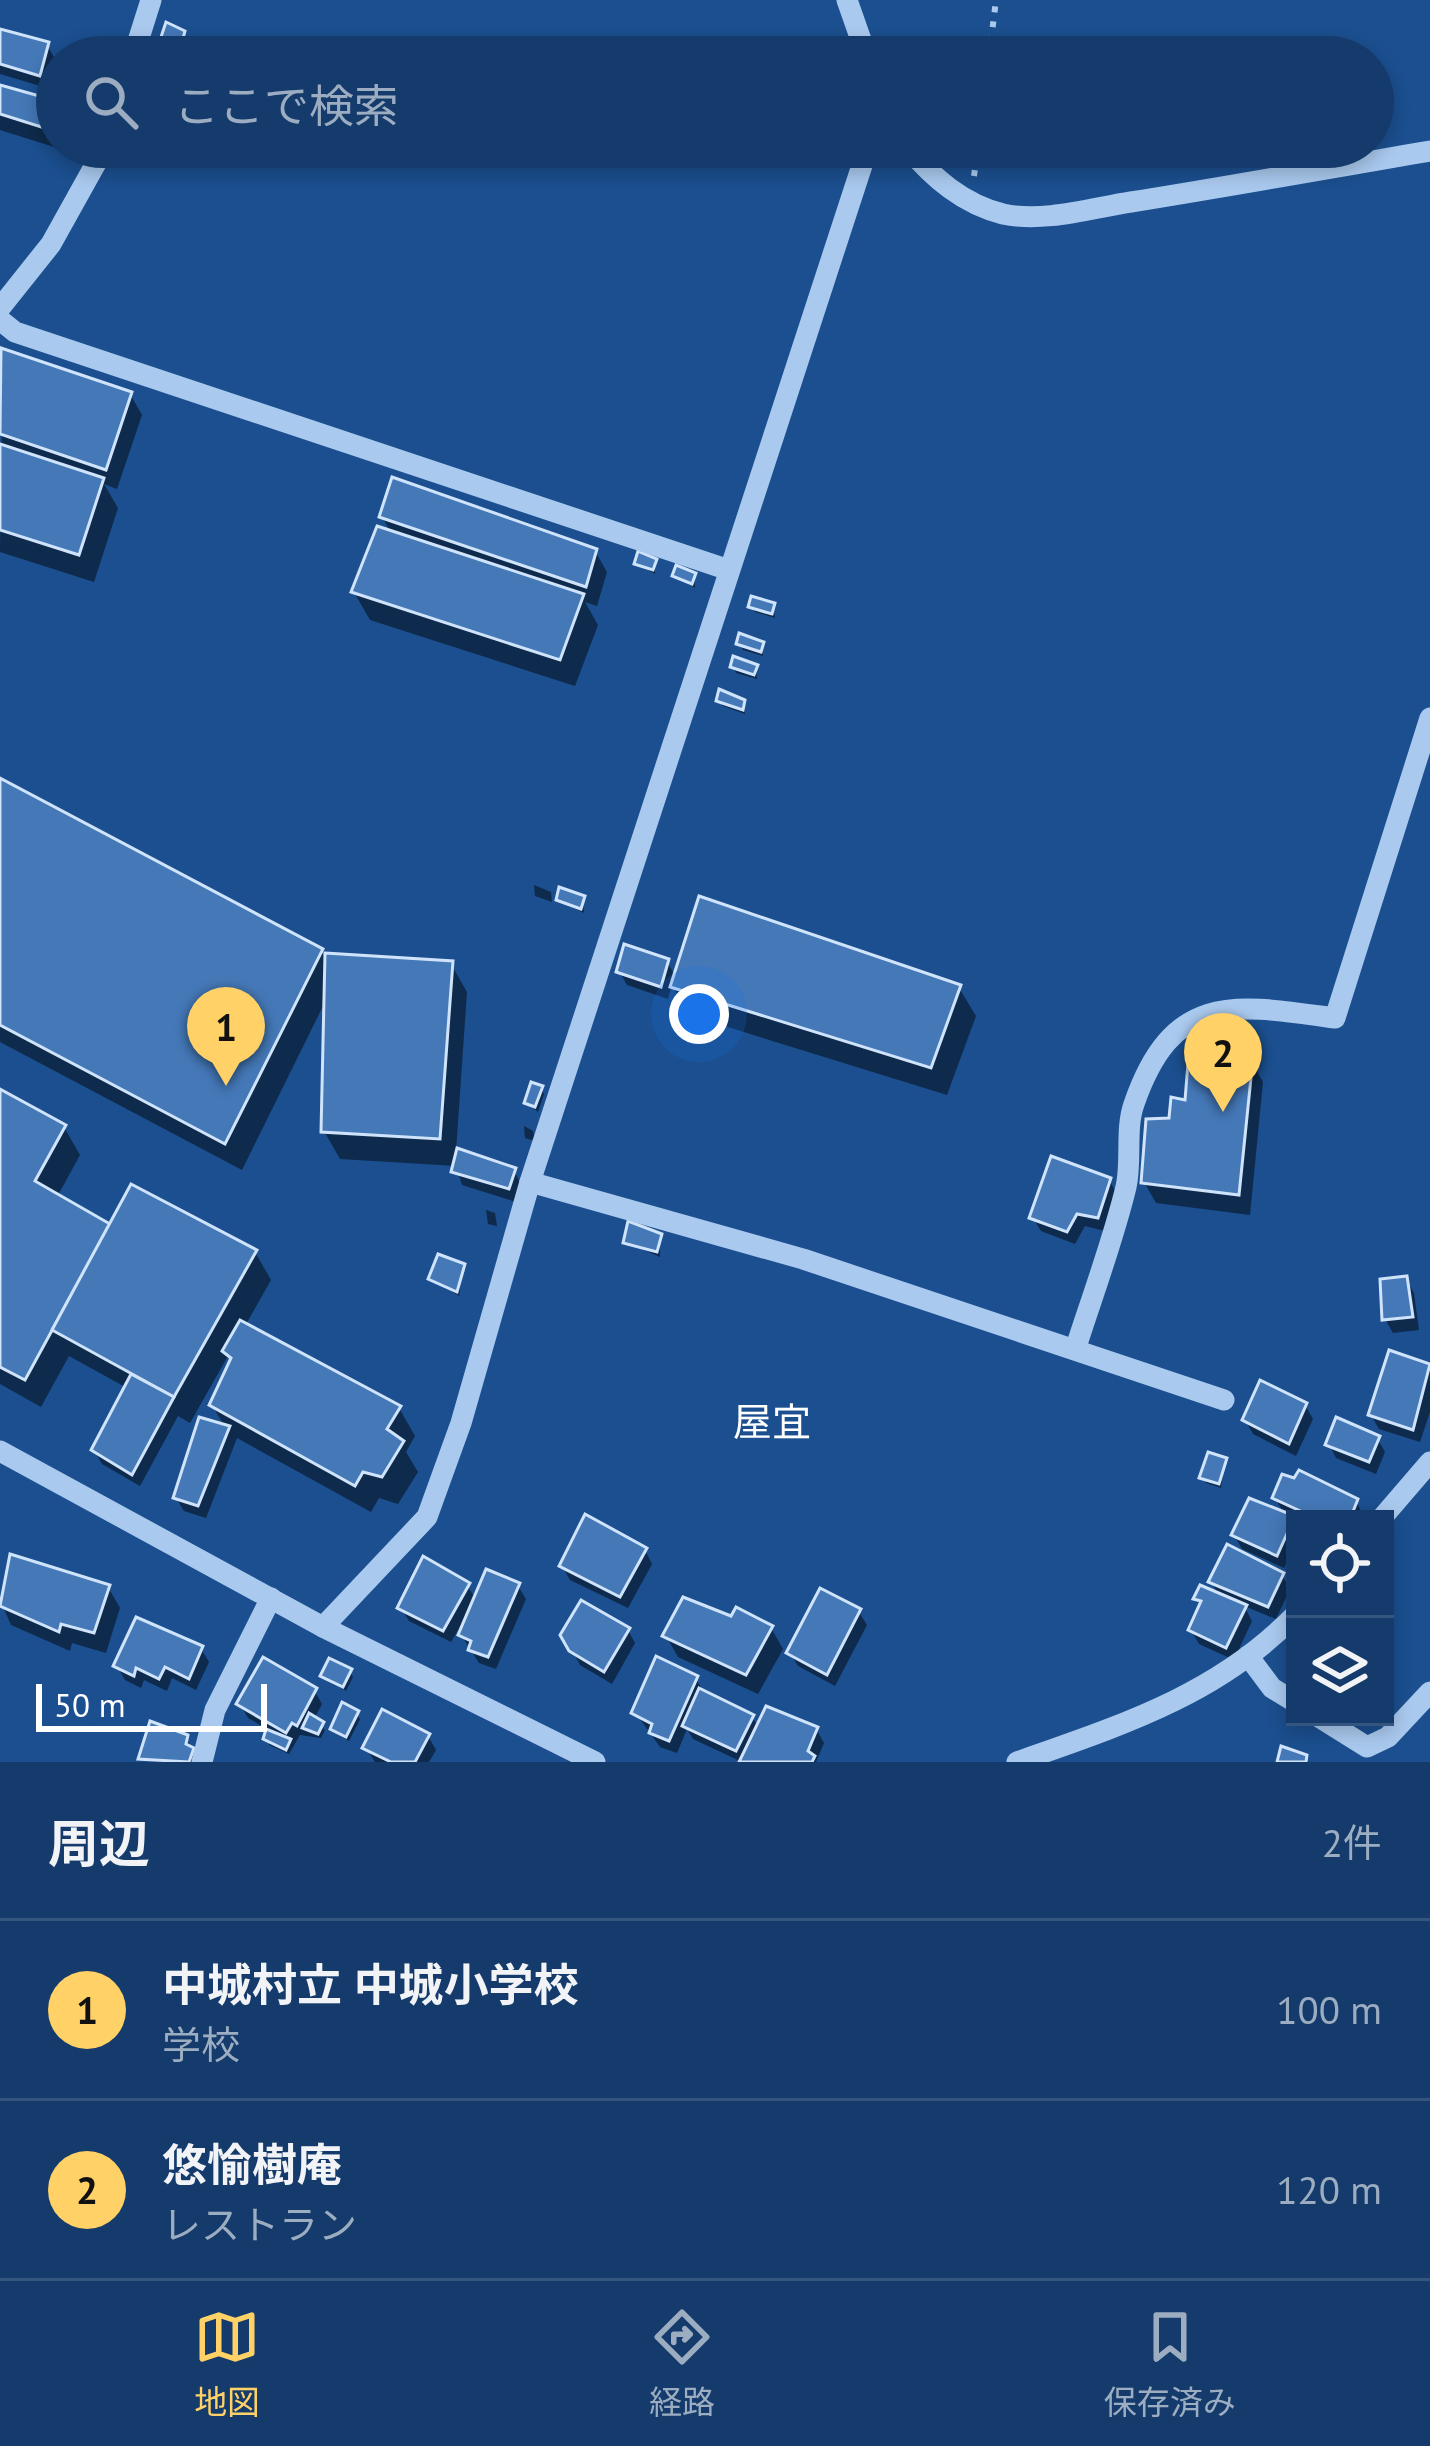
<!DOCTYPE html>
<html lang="ja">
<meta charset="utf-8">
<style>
body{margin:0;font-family:"PT Sans","Noto Sans JP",sans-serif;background:#214673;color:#f1f3f6}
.controls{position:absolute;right:36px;bottom:36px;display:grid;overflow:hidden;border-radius:0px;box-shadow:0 6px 18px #0003}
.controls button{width:108px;height:108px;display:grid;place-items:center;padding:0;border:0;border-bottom:3px solid #33557e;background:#143b6b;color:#f1f3f6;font:60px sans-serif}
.scale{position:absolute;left:36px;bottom:30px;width:231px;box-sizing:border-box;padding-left:12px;border:6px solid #fff;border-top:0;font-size:33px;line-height:42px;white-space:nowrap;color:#fff;-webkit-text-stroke:9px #1b4f8f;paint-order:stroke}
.you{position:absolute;left:699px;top:1014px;width:42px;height:42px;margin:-30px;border:9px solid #fff;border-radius:50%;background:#1a73e8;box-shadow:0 0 0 18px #1a73e833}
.badge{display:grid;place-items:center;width:78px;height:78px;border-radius:50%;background:#ffd166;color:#111;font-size:39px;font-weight:700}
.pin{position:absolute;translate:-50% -99px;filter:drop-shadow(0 3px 6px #0008)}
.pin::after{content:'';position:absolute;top:63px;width:42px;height:36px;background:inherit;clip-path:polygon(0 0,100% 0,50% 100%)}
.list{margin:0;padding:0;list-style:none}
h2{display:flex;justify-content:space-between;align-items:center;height:156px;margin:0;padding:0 48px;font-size:51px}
h2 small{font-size:39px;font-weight:400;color:#9dadc1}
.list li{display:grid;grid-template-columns:78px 1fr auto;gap:36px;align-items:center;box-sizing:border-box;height:180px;padding:0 48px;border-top:3px solid #33557e}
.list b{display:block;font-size:45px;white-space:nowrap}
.list p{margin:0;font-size:39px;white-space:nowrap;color:#9dadc1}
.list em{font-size:39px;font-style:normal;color:#9dadc1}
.icon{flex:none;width:66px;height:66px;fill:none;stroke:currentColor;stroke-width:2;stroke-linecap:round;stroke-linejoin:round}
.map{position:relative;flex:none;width:1430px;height:1762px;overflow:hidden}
.search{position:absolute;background:#143b6b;box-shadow:0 6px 18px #0003;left:36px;right:36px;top:36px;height:132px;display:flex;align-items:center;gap:30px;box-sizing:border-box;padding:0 42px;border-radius:66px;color:#9dadc1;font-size:45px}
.sheet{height:516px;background:#143b6b}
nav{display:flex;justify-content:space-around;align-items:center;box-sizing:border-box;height:168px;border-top:3px solid #33557e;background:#143b6b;font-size:33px;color:#9dadc1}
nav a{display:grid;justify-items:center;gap:6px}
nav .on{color:#ffd166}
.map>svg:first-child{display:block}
.shadow{fill:#0007}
.building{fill:#4478b7;stroke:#cfe3fa;stroke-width:3}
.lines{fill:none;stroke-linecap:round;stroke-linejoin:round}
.path{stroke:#a9c9ee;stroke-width:6;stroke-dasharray:6 9;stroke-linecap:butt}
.minor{stroke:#a9c9ee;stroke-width:21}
.labels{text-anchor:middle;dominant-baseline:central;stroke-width:9;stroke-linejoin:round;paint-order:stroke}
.quarter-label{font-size:39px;fill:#fff;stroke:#1b4f8f}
</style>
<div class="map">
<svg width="1430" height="1762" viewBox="0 0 1430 1762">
<rect width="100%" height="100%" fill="#1b4f8f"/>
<g class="shadow">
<path d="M0,32L47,45L55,59L47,88L0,74Z"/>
<path d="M183,33V50L164,40Z"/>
<path d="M0,88L57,105V147H107L102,162L0,130Z"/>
<path d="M3,352L130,394L142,415L117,489L104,484L118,508L94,582L0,552Z"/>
<path d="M382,517L595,551L607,572L597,606L585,602L598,625L575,686L370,620L354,592L392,534Z"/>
<path d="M655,561V574L637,563Z"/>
<path d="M694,575L695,588L675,576Z"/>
<path d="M751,606H773L775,618L755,612Z"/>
<path d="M740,644L762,645L763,656L743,650Z"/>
<path d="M733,667H756L757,679L736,673Z"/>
<path d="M719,700L743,702L745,714L723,706Z"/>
<path d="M0,782L321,951L328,964H451L467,992L456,1151L514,1171L521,1184L516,1202L462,1185L456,1166L340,1159L324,1131L327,998L242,1170L0,1042Z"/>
<path d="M534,885L551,892L552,902L535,896Z"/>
<path d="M583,899L584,913L559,900Z"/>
<path d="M667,962L676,977L959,988L976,1016L947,1095L689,1015L672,985L668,999L627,985L619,971Z"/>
<path d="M1251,1061L1263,1082L1250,1215L1156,1203L1144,1182L1172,1121Z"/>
<path d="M541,1088L544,1094L538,1112L527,1103Z"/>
<path d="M0,1093L64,1127L80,1155L57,1197L111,1228L255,1252L271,1280L245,1326L399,1408L415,1436L406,1452L418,1472L398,1504L379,1498L371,1512L237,1438L206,1518L184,1511L176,1498L225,1427L212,1405L232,1363L228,1356L190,1423L178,1416L140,1486L102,1464L94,1450L127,1388L69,1356L41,1407L0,1384Z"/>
<path d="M524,1126L533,1131L535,1141L525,1138Z"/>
<path d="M1109,1180L1117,1194L1105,1231L1085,1226L1075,1244L1041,1231L1033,1218Z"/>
<path d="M486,1210L495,1213L497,1226L488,1224Z"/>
<path d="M660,1236V1257L626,1242Z"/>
<path d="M463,1267L459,1296L431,1278Z"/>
<path d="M1406,1279L1414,1293L1419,1330L1393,1333L1385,1319Z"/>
<path d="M1391,1354L1430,1367V1412L1420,1442L1379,1429L1371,1415Z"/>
<path d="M1305,1405L1313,1419L1296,1456L1253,1434L1245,1420Z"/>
<path d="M1377,1438L1385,1452L1376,1474L1336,1458L1329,1444Z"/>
<path d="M1225,1460L1221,1488L1206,1483L1203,1478Z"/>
<path d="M1275,1498L1356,1501L1363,1515L1362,1519L1292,1515L1295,1545L1284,1568L1242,1549L1234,1535L1285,1515Z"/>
<path d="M645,1550L652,1564L628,1608L570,1580L562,1566Z"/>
<path d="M12,1558L108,1587L120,1608L106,1653L72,1643L70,1651L11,1625L0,1600Z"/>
<path d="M1282,1575L1290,1589L1276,1619L1244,1606L1252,1621L1234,1660L1199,1644L1191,1630L1201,1607L1197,1599L1220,1597L1211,1582Z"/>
<path d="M467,1585L476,1600L518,1586L526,1599L496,1669L479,1663L458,1630L451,1642L409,1621L401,1608Z"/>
<path d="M859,1612L867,1625L835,1686L798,1666L790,1653Z"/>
<path d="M733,1620L771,1628L783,1649L758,1694L678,1657L666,1636Z"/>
<path d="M628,1630L635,1643L612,1684L580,1665L564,1635Z"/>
<path d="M201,1649L209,1662L196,1690L172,1678L167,1691L144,1680L141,1688L125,1680L117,1666Z"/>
<path d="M350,1672L353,1677L346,1691L323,1676Z"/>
<path d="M696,1679L705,1694L752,1717L759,1728L816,1729L824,1743L816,1762H742L693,1739L687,1729L677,1753L660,1747L635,1712Z"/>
<path d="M314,1690L322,1704L314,1719L325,1730L321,1738L300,1735L289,1754L269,1745V1730L248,1718L240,1704Z"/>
<path d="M356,1713L360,1719L349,1741L337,1734L334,1728Z"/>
<path d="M428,1736L436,1750L429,1762H375L366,1748Z"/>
<path d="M186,1737L198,1762L141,1759Z"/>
</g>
<g class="building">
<path d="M166,22L185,31L181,46L160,40Z"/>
<path d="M0,29L49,42L40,76L0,64Z"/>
<path d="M0,85L57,101V132L0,114Z"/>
<path d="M1,348L132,392L106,470L0,434Z"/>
<path d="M0,444L104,478L79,555L0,530Z"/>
<path d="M392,477L597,549L586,587L379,517Z"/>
<path d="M377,526L584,594L560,660L351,592Z"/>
<path d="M638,551L657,559L653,570L634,564Z"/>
<path d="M676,565L696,573L692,584L672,576Z"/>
<path d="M751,596L775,603L772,614L748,607Z"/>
<path d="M739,633L764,642L761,652L736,644Z"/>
<path d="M733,656L758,665L754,675L730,667Z"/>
<path d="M719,689L745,700L743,710L716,701Z"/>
<path d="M0,778L323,949L225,1144L0,1025Z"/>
<path d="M559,887L585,896L581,909L556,900Z"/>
<path d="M699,896L961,985L931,1068L670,987Z"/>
<path d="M624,944L669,959L661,987L616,972Z"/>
<path d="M325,953L453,961L440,1139L321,1132Z"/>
<path d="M1189,1051L1253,1058L1239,1195L1141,1183L1146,1119L1169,1118L1171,1097L1185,1100Z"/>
<path d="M531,1082L543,1086L535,1107L524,1103Z"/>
<path d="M0,1089L66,1125L35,1181L110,1224L25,1380L0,1367Z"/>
<path d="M457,1148L516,1168L509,1189L451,1172Z"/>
<path d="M1051,1156L1111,1178L1098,1218L1077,1214L1067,1232L1029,1218Z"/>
<path d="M131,1184L257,1250L174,1397L52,1330Z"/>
<path d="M628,1221L662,1234L657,1252L623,1243Z"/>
<path d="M438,1254L465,1264L457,1292L428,1279Z"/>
<path d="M1407,1276L1413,1317L1382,1320L1380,1279Z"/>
<path d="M240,1320L401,1406L387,1429L404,1441L382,1477L363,1472L355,1486L209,1405L231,1358L222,1351Z"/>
<path d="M1389,1350L1430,1364L1413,1430L1368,1415Z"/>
<path d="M131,1374L174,1397L132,1475L91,1450Z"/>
<path d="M1260,1380L1307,1403L1289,1444L1242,1420Z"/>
<path d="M199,1417L230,1426L198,1506L173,1498Z"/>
<path d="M1336,1417L1380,1436L1369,1462L1325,1445Z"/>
<path d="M1208,1452L1227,1458L1219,1484L1199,1478Z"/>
<path d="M1299,1470L1358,1499L1350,1519H1318L1272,1498L1282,1474L1294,1478Z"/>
<path d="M1249,1498L1295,1516L1277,1556L1231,1535Z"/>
<path d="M585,1514L647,1548L620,1597L559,1566Z"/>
<path d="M1227,1544L1284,1573L1268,1607L1208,1582Z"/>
<path d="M10,1554L110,1585L94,1633L61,1624L59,1632L0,1606Z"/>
<path d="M423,1556L470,1583L443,1631L397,1608Z"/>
<path d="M486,1569L520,1583L488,1657L468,1650L471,1641L458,1635Z"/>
<path d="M1200,1585L1247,1605L1226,1648L1188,1630L1201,1601L1193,1599Z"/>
<path d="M820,1588L861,1609L827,1675L786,1653Z"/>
<path d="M683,1597L731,1616L736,1607L773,1626L746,1675L662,1636Z"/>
<path d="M581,1600L630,1628L604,1672L569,1651L560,1635Z"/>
<path d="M136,1617L203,1646L189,1679L165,1667L159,1679L136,1668L134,1676L113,1666Z"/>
<path d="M656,1656L698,1676L669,1741L649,1733L652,1724L631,1713Z"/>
<path d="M263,1657L317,1688L297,1726L292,1723L286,1733L236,1704Z"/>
<path d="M329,1658L352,1669L343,1687L320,1676Z"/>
<path d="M699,1688L754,1715L736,1751L682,1726Z"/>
<path d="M342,1702L359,1711L346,1737L330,1729Z"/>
<path d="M766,1706L818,1727L808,1751L815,1756L812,1762H739Z"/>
<path d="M382,1709L430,1734L415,1762H391L362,1748Z"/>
<path d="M309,1713L324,1722L318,1734L302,1728Z"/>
<path d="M150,1721L188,1735L186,1744L194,1748L189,1762L138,1759Z"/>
<path d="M266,1729L291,1739L286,1750L263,1739Z"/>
<path d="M1281,1746L1307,1755L1306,1762H1277Z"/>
</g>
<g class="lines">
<g class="path">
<path d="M989,57L996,0"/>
<path d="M974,176L978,147"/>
</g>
<g class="minor">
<path d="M847,0L867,57"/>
<path d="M133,57L151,0"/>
<path d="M907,147C933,178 963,204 1003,214C1043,223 1092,208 1131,202C1231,186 1330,168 1430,151"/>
<path d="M0,308L51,244L105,147"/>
<path d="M0,320L15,332L729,570"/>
<path d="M530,1182L803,1259L1224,1400"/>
<path d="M1076,1347C1093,1294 1113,1241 1126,1187C1132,1161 1125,1129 1134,1104C1173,991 1234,1004 1335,1018L1430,718"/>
<path d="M0,1451L323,1627L595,1762"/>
<path d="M1381,1519L1430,1462"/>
<path d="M323,1627L427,1517L461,1423L530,1182L868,147"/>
<path d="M1248,1656L1272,1688L1295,1702"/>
<path d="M1319,1717L1367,1747L1388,1737L1430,1692"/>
<path d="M202,1762L215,1710L271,1598"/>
<path d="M1017,1762C1119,1726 1218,1695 1295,1615"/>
</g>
</g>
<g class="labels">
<g class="quarter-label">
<text x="772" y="1421">屋宜</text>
</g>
</g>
</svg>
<div class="controls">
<button><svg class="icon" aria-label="locate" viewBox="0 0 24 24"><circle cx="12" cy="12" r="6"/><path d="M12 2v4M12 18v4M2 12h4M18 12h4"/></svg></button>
<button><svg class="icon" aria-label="layers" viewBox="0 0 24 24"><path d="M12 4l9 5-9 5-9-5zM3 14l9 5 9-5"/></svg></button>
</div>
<div class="scale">50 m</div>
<div class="you"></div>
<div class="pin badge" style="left:226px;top:1086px">1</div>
<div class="pin badge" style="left:1223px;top:1112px">2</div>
<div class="search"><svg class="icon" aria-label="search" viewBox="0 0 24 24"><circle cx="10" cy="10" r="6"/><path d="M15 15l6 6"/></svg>ここで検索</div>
</div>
<section class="sheet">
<h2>周辺<small>2件</small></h2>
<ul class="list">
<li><span class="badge">1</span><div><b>中城村立 中城小学校</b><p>学校</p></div><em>100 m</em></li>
<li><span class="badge">2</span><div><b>悠愉樹庵</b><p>レストラン</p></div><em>120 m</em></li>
</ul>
</section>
<nav>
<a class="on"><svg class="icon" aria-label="map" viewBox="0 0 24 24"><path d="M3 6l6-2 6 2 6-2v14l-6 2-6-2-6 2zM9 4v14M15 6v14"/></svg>地図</a>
<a><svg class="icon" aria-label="directions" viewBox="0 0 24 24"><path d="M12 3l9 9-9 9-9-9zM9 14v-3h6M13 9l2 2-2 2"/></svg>経路</a>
<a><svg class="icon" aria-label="saved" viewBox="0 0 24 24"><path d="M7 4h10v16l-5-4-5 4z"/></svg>保存済み</a>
</nav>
